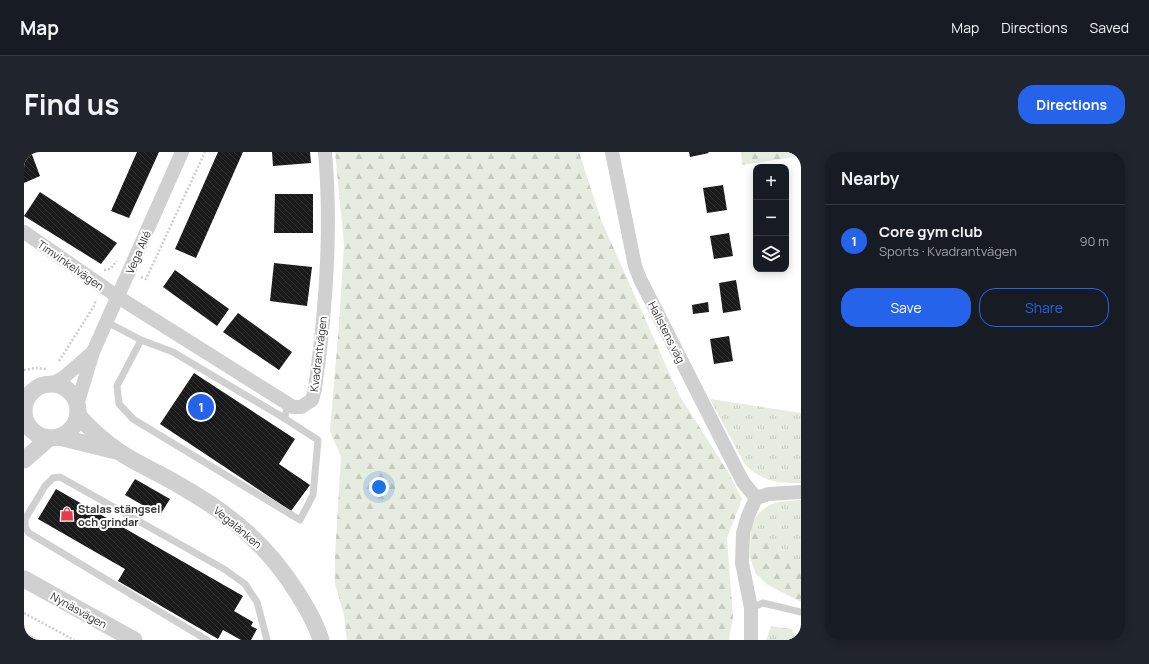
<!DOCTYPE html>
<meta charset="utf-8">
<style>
body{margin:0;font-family:Manrope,sans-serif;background:#20242c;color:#f1f3f6}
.controls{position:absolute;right:12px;top:12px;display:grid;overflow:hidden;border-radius:8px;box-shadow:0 2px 10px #0003}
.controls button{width:36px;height:36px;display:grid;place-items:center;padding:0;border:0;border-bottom:1px solid #363941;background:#171b24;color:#f1f3f6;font:20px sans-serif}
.you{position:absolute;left:355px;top:335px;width:14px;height:14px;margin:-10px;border:3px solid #fff;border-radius:50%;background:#1a73e8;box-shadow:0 0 0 6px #1a73e833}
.badge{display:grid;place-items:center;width:26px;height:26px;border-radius:50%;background:#2563eb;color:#fff;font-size:13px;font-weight:700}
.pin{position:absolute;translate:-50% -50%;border:2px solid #fff;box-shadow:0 1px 4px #0006}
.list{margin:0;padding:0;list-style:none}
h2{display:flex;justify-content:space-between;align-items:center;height:52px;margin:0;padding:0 16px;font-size:17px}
h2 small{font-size:13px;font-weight:400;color:#9ea1a6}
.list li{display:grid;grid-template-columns:26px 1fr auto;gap:12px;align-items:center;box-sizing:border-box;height:72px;padding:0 16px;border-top:1px solid #363941}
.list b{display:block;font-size:15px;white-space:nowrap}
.list p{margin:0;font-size:13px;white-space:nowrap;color:#9ea1a6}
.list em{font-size:13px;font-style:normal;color:#9ea1a6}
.actions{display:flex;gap:8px;padding:12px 16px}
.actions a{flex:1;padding:9px 0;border:1px solid #2563eb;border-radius:16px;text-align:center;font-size:14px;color:#2563eb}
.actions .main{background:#2563eb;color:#fff}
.icon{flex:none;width:22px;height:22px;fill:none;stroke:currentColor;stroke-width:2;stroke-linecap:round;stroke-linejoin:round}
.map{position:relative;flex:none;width:777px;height:488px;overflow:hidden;border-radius:16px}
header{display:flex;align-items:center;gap:24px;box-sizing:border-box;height:56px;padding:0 20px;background:#171b24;border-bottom:1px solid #363941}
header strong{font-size:19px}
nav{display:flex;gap:22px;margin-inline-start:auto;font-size:14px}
.intro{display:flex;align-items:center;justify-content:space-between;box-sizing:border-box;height:96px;padding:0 24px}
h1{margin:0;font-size:28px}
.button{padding:10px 18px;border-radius:16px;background:#2563eb;color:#fff;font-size:14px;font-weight:700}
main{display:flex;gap:24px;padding:0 24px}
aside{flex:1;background:#171b24;border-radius:16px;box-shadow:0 2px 10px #0003}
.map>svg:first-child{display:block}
.grass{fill:url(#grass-tufts)}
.forest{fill:url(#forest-firs)}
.building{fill:url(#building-back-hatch)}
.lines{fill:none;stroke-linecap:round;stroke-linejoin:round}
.path{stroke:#cdcdcd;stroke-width:2.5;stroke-dasharray:2 2;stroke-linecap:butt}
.service{stroke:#d0d0d0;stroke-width:7}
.minor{stroke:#d0d0d0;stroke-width:14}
.tertiary{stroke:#d0d0d0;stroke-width:17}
.labels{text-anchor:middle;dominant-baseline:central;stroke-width:4;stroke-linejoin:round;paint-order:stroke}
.street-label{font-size:11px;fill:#333;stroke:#fff}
.poi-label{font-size:11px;font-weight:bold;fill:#333;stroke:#fff;text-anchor:start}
</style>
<header>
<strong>Map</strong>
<nav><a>Map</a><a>Directions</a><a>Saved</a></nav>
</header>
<div class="intro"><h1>Find us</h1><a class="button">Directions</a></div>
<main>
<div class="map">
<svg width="777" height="488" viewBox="0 0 777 488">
<defs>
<pattern id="grass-tufts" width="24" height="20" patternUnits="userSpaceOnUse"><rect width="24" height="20" fill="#e6ecdf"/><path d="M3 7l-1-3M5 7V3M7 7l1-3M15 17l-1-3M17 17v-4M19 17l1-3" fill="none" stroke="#c6cbc0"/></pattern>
<pattern id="forest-firs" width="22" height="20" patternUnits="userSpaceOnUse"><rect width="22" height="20" fill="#e6ecdf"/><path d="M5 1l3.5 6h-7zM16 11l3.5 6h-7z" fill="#c6cbc0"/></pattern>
<pattern id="building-back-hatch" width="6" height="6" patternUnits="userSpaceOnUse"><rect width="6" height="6" fill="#1a1a1a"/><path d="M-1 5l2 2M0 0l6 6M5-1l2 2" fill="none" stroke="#333"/></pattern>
</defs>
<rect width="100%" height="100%" fill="#fff"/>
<g class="grass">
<path d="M686,247L777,261V331C754,332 736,329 720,311Z"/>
<path d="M777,348V420L727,372C743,349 750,350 777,348Z"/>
<path d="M747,474L768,477L772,488H742Z"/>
</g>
<g class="forest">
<path d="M311,0H555L577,68L655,243L704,320L718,347L703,386L709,465L705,488H323L320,463L311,432V404L317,305L306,279L315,172L320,93Z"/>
<path d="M717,0H777V4L718,13Z"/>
<path d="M727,372L757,397L777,420V450L744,433L732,422L726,406Z"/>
</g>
<g class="building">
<path d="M0,0H7L16,24L0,31Z"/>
<path d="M113,0H135L105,66L87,59Z"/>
<path d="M194,0H219L172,106L151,97Z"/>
<path d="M248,0H286L287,11L249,14Z"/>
<path d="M665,0H684L685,1L666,5Z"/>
<path d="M699,33L703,58L683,61L679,36Z"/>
<path d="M16,40L93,91L77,112L0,64Z"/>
<path d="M251,42H289V81H250Z"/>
<path d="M705,81L709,104L690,107L686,84Z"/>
<path d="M250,111L288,115L283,154L246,149Z"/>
<path d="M151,118L205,157L193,174L139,135Z"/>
<path d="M712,128L717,158L699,161L695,131Z"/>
<path d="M684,150L685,160L669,162L668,153Z"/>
<path d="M214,161L268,200L255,218L199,180Z"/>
<path d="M705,184L709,209L690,212L686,187Z"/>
<path d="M170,221L271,287L255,312L286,333L267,359L136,272Z"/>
<path d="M111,327L146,347L136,363L101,343Z"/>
<path d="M32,337L219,444L210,459L229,470L227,474L233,477L227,488H217L199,478L194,487L94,429L101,417L14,367Z"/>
</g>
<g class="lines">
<g class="path">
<path d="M80,118L86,117L93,109"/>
<path d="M117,125L122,127L181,0"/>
<path d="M35,209L70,154L72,147"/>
<path d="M0,218L11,216L23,217"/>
<path d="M0,461L50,488"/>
</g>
<g class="service">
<path d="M83,170L117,188L93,234L95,252L109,267L276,368L289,343L294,288L260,266L265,252"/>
<path d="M117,188L149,200L260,266"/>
<path d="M727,456L739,451L777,460"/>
<path d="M0,484L8,488"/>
<path d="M183,488L5,381L1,375V367L21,334L29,326L36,325L200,417L221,432L233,450L243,488"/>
</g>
<g class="minor">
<path d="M588,0L611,114L616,127L719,330L732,346L724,364L719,381L718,411L727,456V488"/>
<path d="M0,80L94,145L269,255H277L288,248L291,237C302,159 308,79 301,0"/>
<path d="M26,233L39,226L69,200"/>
<path d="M53,253L69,200L158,0"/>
<path d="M732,346L745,342L777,340"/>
</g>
<g class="tertiary">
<circle cx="27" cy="259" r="27"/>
<path d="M54,263C65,276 80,289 94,299C113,312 135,321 155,333C206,362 243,392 274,442C283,456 292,472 297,488"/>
<path d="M35,285L92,299"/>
<path d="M0,308L25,286"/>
<path d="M0,427L110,488"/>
</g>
</g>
<defs>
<g id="shop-bare" transform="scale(1.08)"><path d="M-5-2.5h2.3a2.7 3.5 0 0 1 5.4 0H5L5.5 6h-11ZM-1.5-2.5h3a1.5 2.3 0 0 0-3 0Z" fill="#e43b48" stroke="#fff" stroke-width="2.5" paint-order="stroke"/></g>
</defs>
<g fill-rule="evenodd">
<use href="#shop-bare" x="43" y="362"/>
</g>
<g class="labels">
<g class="street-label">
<text transform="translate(114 100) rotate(-66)">Vega Allé</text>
<text transform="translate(47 113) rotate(35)">Timvinkelvägen</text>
<text transform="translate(643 180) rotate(63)">Hallstens väg</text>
<text transform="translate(294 202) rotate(-83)">Kvadrantvägen</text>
<text transform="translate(214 375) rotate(40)">Vegalänken</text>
<text transform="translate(55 458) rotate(29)">Nynäsvägen</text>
</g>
<g class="poi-label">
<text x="54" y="356">Stalas stängsel<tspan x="54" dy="13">och grindar</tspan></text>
</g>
</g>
</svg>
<div class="controls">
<button>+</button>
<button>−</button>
<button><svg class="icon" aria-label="layers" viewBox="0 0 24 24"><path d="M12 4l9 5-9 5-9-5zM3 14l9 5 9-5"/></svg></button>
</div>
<div class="you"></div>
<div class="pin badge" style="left:177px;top:255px">1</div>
</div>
<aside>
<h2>Nearby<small></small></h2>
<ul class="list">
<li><span class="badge">1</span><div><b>Core gym club</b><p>Sports · Kvadrantvägen</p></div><em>90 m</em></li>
</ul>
<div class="actions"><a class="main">Save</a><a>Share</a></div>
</aside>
</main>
